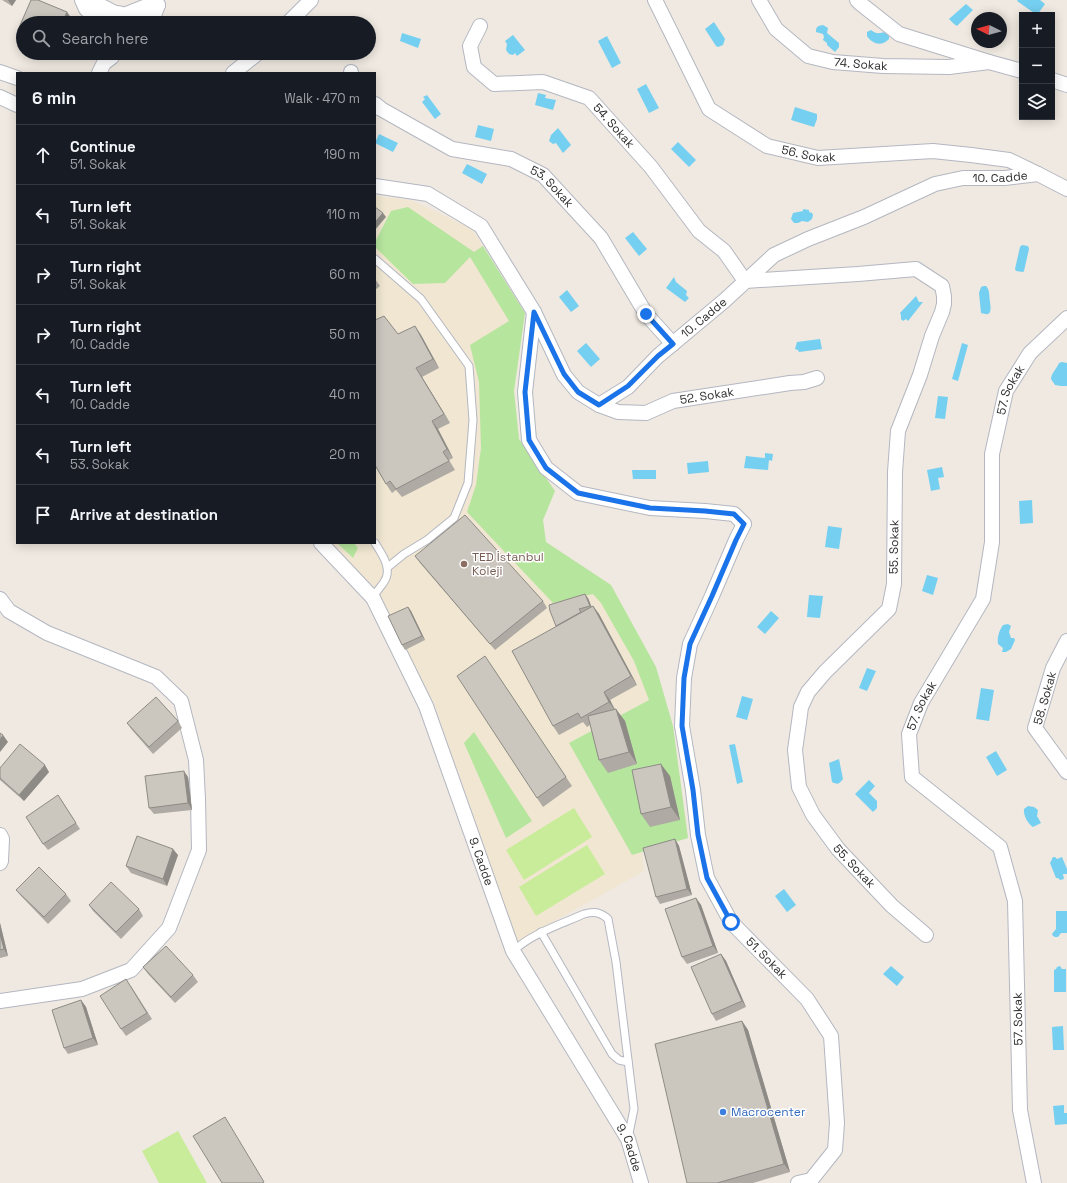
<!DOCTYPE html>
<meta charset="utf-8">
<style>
body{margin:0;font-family:"Space Grotesk",sans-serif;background:#20242c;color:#f1f3f6}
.controls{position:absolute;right:12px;top:12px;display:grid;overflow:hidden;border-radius:0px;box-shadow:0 2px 10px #0003}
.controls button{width:36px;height:36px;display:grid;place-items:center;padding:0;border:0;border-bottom:1px solid #363941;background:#171b24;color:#f1f3f6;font:20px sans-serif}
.compass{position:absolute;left:971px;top:12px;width:36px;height:36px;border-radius:50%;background:#171b24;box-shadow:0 2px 10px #0003;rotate:275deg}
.stop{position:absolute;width:12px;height:12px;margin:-9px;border:3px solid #1a73e8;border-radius:50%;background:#fff}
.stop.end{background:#1a73e8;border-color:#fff;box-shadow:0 1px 4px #0008}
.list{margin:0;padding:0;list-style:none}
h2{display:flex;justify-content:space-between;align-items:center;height:52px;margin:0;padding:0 16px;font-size:17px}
h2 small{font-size:13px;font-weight:400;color:#9ea1a6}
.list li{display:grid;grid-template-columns:26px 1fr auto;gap:12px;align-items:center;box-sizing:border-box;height:60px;padding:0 16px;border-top:1px solid #363941}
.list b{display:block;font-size:15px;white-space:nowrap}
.list p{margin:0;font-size:13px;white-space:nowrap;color:#9ea1a6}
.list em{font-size:13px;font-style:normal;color:#9ea1a6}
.icon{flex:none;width:22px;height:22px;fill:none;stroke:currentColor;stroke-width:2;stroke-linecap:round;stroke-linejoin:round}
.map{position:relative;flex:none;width:1067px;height:1183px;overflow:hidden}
.search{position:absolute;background:#171b24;box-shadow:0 2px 10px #0003;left:16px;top:16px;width:360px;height:44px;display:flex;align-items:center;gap:10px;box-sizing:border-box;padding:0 14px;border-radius:22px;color:#9ea1a6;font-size:15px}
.panel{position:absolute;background:#171b24;box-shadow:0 2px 10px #0003;left:16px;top:72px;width:360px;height:472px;border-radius:0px}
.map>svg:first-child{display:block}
.education{fill:#f0e6d1}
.green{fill:#b6e59e}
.pitch{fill:#c9ec9a}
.water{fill:#75cff0}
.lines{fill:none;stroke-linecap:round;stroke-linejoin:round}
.lane-casing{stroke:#b4b7c1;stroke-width:9}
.street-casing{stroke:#b4b7c1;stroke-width:16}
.lane{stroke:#fff;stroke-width:7}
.street{stroke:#fff;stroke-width:14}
.wall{fill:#afaba4}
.shaded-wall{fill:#8e8b86}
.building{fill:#cbc7bf;stroke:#8e8b86}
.route{stroke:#1a73e8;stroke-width:5}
.education-dot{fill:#8d6e63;stroke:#fff;stroke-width:1.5}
.shop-dot{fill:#3f7fe0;stroke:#fff;stroke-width:1.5}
.labels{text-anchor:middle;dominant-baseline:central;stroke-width:3;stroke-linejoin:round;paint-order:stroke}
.street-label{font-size:12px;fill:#2e2e2e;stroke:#fff}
.education-label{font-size:12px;fill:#785e54;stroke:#fff;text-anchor:start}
.shop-label{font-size:12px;fill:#366cbe;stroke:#fff;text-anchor:start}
</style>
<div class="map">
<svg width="1067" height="1183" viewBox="0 0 1067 1183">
<rect width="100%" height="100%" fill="#efe9e1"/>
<path class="education" d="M375,196L411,200L472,229L525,313L514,391L519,439L555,491L543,520L546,542L611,585L656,667L673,726L688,838L642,851L644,871L517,942L434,703L372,585L328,543H375Z"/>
<g class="green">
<path d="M408,207L474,252L483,246L525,313L514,391L519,439L555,491L543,520L546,542L611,585L656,667L673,726L688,838L632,855L569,743L649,700L634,661L601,603L593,594L553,603L467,512L476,485L481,448L479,382L470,345L509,321L470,257L445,283L413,284L375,247V242L391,211Z"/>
<path d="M337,543H354L358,548L353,558Z"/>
<path d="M474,732L532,821L506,838L464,743Z"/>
</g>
<g class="pitch">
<path d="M574,808L592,837L524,880L506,850Z"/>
<path d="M587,845L605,874L536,916L519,887Z"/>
<path d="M178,1131L207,1183H159L142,1151Z"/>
</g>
<g class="water">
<path d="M1018,0H1040L1045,4L1037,15L1017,1Z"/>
<path d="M966,4L973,10L957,26L954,24L949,19Z"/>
<path d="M714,22L725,39L723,45L718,47L716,46L705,29Z"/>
<path d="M823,25L828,28L827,33L839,43V47L835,52L827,45V43L823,40L824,37L823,34L816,32C816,26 818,26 823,25Z"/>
<path d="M871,30C872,31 874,32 876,33C883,34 884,29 889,36V39C882,47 872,44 867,36V32Z"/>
<path d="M402,33L421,39L418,48L400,41Z"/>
<path d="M513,35L525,50L517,56L515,53L513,55L509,54L506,50L507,44L505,41Z"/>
<path d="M607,36L621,63L612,68L598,41Z"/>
<path d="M646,84L659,108L649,113L637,89Z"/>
<path d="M538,93L546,95L545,98L556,100L553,110L535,105Z"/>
<path d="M427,95L441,114L435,119L422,102L425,99L423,97Z"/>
<path d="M795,107L817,114V119L814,127L791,120Z"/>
<path d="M478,125L494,129L491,141L475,137Z"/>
<path d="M558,128L571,145L563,153L556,143L553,144L549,141L551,135Z"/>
<path d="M379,134L398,143L393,152L375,143Z"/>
<path d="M678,142L696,160L689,167L671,149Z"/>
<path d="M467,164L487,174L482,184L462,173Z"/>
<path d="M803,209L809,210V212L812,213L813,215L812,219L808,222L802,221L798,223H794L791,219L793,213L803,211Z"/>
<path d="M633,232L647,249L639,256L625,238Z"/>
<path d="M1022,245L1028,246L1029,249L1024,271L1023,272L1016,271L1015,269L1020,247Z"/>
<path d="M674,277L676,282L687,291L686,295L689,298L685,302L666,288Z"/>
<path d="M984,286H986C990,290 989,296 990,302C991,310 992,317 981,313L979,293L981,287Z"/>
<path d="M567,290L579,306L571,312L559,297Z"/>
<path d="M916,296L919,302H923L908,321L906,319L903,321L901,319V315L900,313Z"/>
<path d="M820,339L822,349L799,352L798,350L795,349L797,342Z"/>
<path d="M586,343L600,359L591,367L577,351Z"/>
<path d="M962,343L968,345L958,381L952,379Z"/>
<path d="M1062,362L1067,363V386H1061L1055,385L1051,379C1051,374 1057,368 1059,363Z"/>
<path d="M938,396L948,397L945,419L935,418Z"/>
<path d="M765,453L773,454L772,461L769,460L768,470L744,468L746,456L765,458Z"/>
<path d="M708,461L709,472L688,474L687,463Z"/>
<path d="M942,467L944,477L938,478L940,489L931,491L927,470Z"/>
<path d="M632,470H656V479H633Z"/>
<path d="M1032,500L1033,523L1020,524L1019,501Z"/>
<path d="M828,526L842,528L839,549L825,547Z"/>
<path d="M927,575L938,578L933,595L922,591Z"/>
<path d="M809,595L823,596L820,618L807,617Z"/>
<path d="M771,611L779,618L765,634L757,627Z"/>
<path d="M1003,625L1008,624L1011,626L1009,632L1011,638H1014L1015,640L1011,649L1006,652H1002L1003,648L998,644C997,637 999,631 1003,625Z"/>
<path d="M867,668L876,671L867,691L859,688Z"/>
<path d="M981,688L994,690L989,721L976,719Z"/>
<path d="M742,696L753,699L747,720L736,717Z"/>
<path d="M735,744L743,782L737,784L729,745Z"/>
<path d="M996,751L1007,770L997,776L986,757Z"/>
<path d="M839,759L843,779C839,784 838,785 832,782L829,763Z"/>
<path d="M869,780L875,786L869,793L877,801V808L873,812L855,794Z"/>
<path d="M1028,806L1034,807L1038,810L1037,816L1041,823L1033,827C1028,824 1023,815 1024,809Z"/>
<path d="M1053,857H1055L1057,859L1062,857L1067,869V874H1063L1064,879L1060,880L1058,878H1056L1050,863Z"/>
<path d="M784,889L796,905L787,912L775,896Z"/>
<path d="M1056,911H1067V933H1061L1058,937H1055L1053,936L1052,934L1056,929Z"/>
<path d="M891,966L904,977L897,986L883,974Z"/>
<path d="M1060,966L1062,969H1066V992H1054V970L1056,969L1057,967Z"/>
<path d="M1063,1026L1064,1050H1053L1052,1027Z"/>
<path d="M1064,1105V1113H1067V1124L1055,1125L1053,1106Z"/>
</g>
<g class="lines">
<g class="lane-casing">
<g id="lane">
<path d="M375,259L421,299L469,366L473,420L468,483L454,518L427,540L404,554L388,567"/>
<path d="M373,598C376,591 381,587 384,582C393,569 382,554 375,543"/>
<path d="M541,932L612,1054L619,1060L628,1062"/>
<path d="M513,951C533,933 559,925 584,914C594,911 600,912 608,919L616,962L634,1109L628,1138"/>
</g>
</g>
<g class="street-casing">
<g id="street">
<path d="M82,0L86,9L102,23"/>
<path d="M90,0L115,13"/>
<path id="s1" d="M655,0L709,109L767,146L818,158L933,151L971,155L1009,160L1038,174L1067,189"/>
<path id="s2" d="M759,0L776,29L808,56L833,62L883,66L949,67L989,62"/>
<path d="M857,0L861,4L899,34L989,62L1022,71"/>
<path d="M124,15L149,5H158"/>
<path d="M106,23C109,11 123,9 128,21"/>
<path d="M138,23L155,13L158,5"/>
<path d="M288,23L311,0"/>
<path id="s3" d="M480,26L470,46L474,67L494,84L543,82L589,98L651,167L699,231L724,251L745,281L858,274L916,269L942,286L944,296V304L942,312L932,336L920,375L898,431L895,472L894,584L889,609L825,672L808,692L801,707L799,722L795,750L799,787L813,815L838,849L892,906L926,935"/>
<path d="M0,72L17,78"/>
<path d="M351,72V73"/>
<path d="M99,73L104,63L112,57L114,53"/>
<path d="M233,73L258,53"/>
<path d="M1052,80L1067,85"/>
<path d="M0,97L17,105"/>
<path id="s4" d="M375,104L381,109L452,149L511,159L543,175L601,238L646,314L673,344"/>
<path id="s5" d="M375,186L428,194L481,226L534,312L564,375L578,392L599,405L628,387L658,356L724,301L774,255L808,239L864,217L935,184L963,178H1005L1038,174"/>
<path id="s6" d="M534,312L525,392L529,440L546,468L578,493L650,508L705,511L734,514L744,524L736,540L712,596L690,644L684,678L682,726L693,790L698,835L707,878L731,922L807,999L831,1036L837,1123L835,1150L811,1180L798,1183"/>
<path id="s7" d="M599,405L618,412L646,413L673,401L790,383L804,382L817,378"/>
<path id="s8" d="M321,543L373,598L426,706L513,951L628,1139L641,1183"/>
<path d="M0,599L9,611L47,633L156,677L181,701L196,760L198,799L199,850L169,928L131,970L82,989L0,1001"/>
<path d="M1067,641L1053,668L1035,728L1067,772"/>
<path d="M0,835L2,839L1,861L0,863"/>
<path id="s9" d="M1034,1183L1020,1110L1015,901L1000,847L912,777L909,734L921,703L983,599L992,542V454L1006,391L1030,353L1067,318"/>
</g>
</g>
<use href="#lane" class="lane"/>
<use href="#street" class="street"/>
</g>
<g class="wall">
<path d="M2,0H16L12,6Z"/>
<path d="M31,0H38L67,12L71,18L69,23H23V37H22L18,30Z"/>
<path d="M375,279L380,286L375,290Z"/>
<path d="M375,309L376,313L375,320L398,334L415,326L421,335L439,368L422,377L450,423L438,429L453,458L449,460L455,470L402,497L396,490L392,493L386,484L375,465Z"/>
<path d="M415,556L543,601L547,608L495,650L420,563Z"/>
<path d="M588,598L591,607L593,606L599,614L637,685L610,700L615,709L625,721L637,764L608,773L599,760L590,725L587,727L583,722L559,735L553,726L556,626Z"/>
<path d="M408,607L411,611L425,640L405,650L402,645Z"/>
<path d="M491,665L572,786L543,807L537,798Z"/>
<path d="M178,721L182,728L153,754L132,730L127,723Z"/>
<path d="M0,768L49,772L24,801L0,780Z"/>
<path d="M670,776L680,820L650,827L641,814Z"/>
<path d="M188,777L192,810L154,814L149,808Z"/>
<path d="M58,795L80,829L48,850L43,844Z"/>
<path d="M675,839L679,846L692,895L660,904L656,897Z"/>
<path d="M178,855L167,886L131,873L126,866Z"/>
<path d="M16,890L66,894L71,901L48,924L21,896Z"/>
<path d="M696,898L701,905L718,953L687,964L682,957Z"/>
<path d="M89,905L139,909L143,916L121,939L93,911Z"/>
<path d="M0,923L8,956L0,958Z"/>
<path d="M721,954L726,961L746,1007L716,1021L712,1014Z"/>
<path d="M143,967L193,975L198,982L175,1003L148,974Z"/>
<path d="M131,986L152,1019L126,1036L121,1029Z"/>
<path d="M81,1000L86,1007L98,1045L68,1054L64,1048Z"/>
<path d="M742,1021L748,1030L790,1172L753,1183H687Z"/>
</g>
<g class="shaded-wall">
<path d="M8,0H16L12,6Z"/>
<path d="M67,12L71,18L69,23H62Z"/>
<path d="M383,213L386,217L375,230V222Z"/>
<path d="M375,309L376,313L375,321Z"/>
<path d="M415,326L421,335L439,368L433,359Z"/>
<path d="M416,368L422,377L450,423L444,414Z"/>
<path d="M432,421L438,429L453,458L447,449Z"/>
<path d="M585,594L588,598L593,610L590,606Z"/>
<path d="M593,606L599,614L637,685L631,676Z"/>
<path d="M408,607L411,611L425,640L422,636Z"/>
<path d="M604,692L610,700L615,711L609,702Z"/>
<path d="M616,709L625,721L637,764L629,752Z"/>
<path d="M3,735L8,742L0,752V740Z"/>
<path d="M661,764L670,776L680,820L671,807Z"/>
<path d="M45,765L49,772L24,801L19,795Z"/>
<path d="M184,771L188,777L192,810L188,803Z"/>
<path d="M675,839L679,846L692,895L687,889Z"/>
<path d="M173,849L178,855L167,886L163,879Z"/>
<path d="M696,898L701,905L718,953L713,946Z"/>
<path d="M0,923L8,956L4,949L0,934Z"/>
<path d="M721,954L726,961L746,1007L742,1001Z"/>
<path d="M81,1000L86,1007L98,1045L93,1038Z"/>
<path d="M742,1021L748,1030L790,1172L784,1164Z"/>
</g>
<g class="building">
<path d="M31,0H38L67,12L62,23H23V32L18,30Z"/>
<path d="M375,207L383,213L375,222Z"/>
<path d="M384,316L398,334L415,326L433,359L416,368L444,414L432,421L447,449L443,452L449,461L396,489L390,481L386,484L375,465V320Z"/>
<path d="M465,515L543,601L490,644L415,556Z"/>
<path d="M585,594L590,606L579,609L581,612L556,626L550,611L549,605Z"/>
<path d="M593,606L631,676L604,692L609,702L581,718L578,713L553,726L512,651Z"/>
<path d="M408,607L422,636L402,645L388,616Z"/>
<path d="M485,656L566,777L537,798L457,676Z"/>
<path d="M156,697L178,721L149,747L127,723Z"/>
<path d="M616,709L629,752L599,760L588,716Z"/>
<path d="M0,733L3,735L0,740Z"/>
<path d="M20,744L45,765L19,795L0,778V768Z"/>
<path d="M661,764L671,807L641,814L632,770Z"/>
<path d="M184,771L188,803L149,808L145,776Z"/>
<path d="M58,795L76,823L43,844L26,817Z"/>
<path d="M137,836L173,849L163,879L126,866Z"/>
<path d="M675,839L687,889L656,897L643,848Z"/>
<path d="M39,867L66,894L44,917L16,890Z"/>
<path d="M111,882L139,909L116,932L89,905Z"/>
<path d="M696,898L713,946L682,957L665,909Z"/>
<path d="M0,934L4,949L0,950Z"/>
<path d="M166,946L193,975L171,997L143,967Z"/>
<path d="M721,954L742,1001L712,1014L691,967Z"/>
<path d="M126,979L147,1013L121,1029L100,996Z"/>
<path d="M81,1000L93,1038L64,1048L52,1010Z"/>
<path d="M742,1021L784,1164L717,1183H687L655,1044Z"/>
<path d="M225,1117L264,1182L262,1183H222L193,1136Z"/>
</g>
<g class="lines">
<path class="route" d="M646,314L673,344L658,356L628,386L599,405L578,392L564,374L534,312L525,392L529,440L546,468L578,493L650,508L705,511L734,514L744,524L736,540L712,596L690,644L684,678L682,726L693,790L698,835L707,878L731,922"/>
</g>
<circle class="education-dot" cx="464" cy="564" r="4"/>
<circle class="shop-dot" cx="723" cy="1112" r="4"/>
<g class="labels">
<g class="street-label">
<text stroke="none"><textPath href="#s2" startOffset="129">74. Sokak</textPath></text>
<text stroke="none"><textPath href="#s3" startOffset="205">54. Sokak</textPath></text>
<text stroke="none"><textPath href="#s1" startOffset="233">56. Sokak</textPath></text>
<text stroke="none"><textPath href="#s5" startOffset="806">10. Cadde</textPath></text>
<text stroke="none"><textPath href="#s4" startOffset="199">53. Sokak</textPath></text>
<text stroke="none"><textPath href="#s5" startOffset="470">10. Cadde</textPath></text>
<text stroke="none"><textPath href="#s9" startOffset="862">57. Sokak</textPath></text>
<text stroke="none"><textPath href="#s7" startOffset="112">52. Sokak</textPath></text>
<text transform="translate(894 547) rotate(-89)">55. Sokak</text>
<text transform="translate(1045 698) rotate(-74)">58. Sokak</text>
<text stroke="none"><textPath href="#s9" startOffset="526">57. Sokak</textPath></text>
<text stroke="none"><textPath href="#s8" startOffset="361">9. Cadde</textPath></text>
<text stroke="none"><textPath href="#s3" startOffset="1254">55. Sokak</textPath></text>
<text stroke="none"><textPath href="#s6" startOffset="843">51. Sokak</textPath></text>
<text transform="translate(1018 1019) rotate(-91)">57. Sokak</text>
<text stroke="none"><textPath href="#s8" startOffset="685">9. Cadde</textPath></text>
</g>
<g class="education-label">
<text x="472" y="557">TED İstanbul<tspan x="472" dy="14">Koleji</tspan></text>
</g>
<g class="shop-label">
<text x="731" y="1112">Macrocenter</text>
</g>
</g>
</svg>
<div class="controls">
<button>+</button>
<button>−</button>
<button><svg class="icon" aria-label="layers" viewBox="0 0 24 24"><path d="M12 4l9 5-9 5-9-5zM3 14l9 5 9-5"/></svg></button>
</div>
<svg class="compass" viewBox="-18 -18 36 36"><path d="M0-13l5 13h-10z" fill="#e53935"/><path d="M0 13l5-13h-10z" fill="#9ea1a6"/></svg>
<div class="stop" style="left:731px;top:922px"></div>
<div class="stop end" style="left:646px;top:314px"></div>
<div class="search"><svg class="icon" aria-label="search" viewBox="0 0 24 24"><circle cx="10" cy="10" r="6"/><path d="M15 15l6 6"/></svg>Search here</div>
<section class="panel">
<h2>6 min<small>Walk · 470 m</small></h2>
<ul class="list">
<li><svg class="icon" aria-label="ahead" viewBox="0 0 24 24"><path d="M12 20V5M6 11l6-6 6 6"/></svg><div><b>Continue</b><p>51. Sokak</p></div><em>190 m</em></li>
<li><svg class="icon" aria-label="left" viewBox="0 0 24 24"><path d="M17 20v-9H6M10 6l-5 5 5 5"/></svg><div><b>Turn left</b><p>51. Sokak</p></div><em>110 m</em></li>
<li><svg class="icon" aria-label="right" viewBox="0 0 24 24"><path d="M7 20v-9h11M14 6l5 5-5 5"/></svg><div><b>Turn right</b><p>51. Sokak</p></div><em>60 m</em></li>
<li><svg class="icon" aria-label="right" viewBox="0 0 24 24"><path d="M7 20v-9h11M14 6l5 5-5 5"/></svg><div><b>Turn right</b><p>10. Cadde</p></div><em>50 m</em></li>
<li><svg class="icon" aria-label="left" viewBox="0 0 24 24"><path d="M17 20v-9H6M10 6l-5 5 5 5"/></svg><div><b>Turn left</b><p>10. Cadde</p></div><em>40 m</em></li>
<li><svg class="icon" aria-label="left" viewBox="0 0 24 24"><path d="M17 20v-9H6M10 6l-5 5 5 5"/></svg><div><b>Turn left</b><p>53. Sokak</p></div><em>20 m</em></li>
<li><svg class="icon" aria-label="arrive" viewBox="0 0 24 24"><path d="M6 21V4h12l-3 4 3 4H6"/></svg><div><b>Arrive at destination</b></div></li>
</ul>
</section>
</div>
